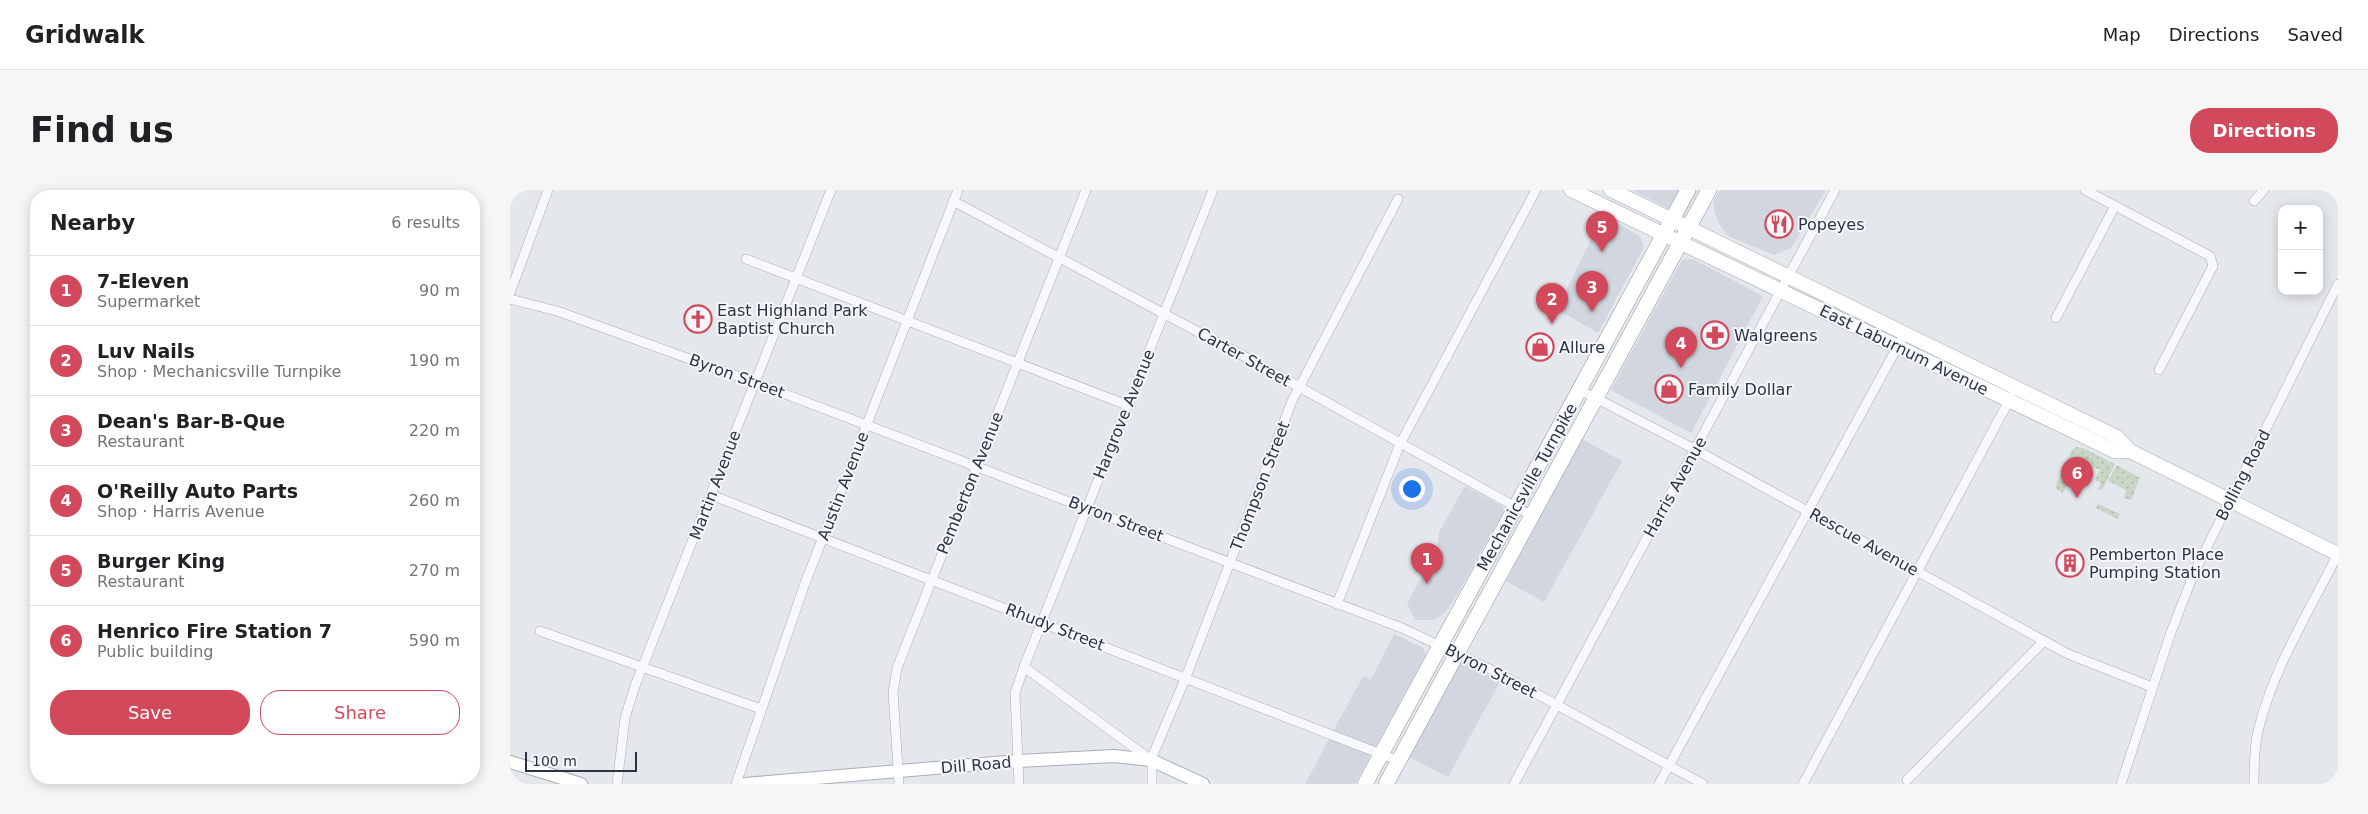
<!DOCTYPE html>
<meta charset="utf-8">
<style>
body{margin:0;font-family:"DejaVu Sans",sans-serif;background:#f6f6f6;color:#202124}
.controls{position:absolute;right:15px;top:15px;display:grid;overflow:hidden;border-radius:10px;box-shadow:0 2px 12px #0003}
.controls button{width:45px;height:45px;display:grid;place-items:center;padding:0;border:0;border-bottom:1px solid #e0e0e0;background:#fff;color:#202124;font:25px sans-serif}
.scale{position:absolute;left:15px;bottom:12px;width:112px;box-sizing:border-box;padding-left:5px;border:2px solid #2b3445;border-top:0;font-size:14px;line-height:18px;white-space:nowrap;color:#2b3445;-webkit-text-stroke:4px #f4f6f9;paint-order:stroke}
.you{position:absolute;left:901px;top:298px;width:18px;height:18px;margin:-12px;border:4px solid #fff;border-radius:50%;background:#1a73e8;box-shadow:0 0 0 8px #1a73e833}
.badge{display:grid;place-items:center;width:32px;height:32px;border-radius:50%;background:#d1495b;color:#fff;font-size:16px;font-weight:700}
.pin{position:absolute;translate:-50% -41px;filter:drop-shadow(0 1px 2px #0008)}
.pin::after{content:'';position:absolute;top:26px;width:18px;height:15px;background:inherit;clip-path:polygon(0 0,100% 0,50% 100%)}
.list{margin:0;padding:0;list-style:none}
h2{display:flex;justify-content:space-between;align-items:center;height:65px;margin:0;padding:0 20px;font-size:21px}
h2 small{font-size:16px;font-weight:400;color:#757577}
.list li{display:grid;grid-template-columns:32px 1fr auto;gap:15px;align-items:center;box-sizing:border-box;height:70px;padding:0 20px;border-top:1px solid #e0e0e0}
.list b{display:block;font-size:19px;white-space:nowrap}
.list p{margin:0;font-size:16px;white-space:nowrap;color:#757577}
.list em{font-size:16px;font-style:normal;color:#757577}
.actions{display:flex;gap:10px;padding:15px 20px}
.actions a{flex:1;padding:11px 0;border:1px solid #d1495b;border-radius:20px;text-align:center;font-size:18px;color:#d1495b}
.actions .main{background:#d1495b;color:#fff}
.map{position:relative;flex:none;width:1828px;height:594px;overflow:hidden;border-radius:20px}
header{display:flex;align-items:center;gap:30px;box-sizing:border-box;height:70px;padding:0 25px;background:#fff;border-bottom:1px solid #e0e0e0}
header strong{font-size:24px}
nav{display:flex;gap:28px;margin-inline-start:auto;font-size:18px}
.intro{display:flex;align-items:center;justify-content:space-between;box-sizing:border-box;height:120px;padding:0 30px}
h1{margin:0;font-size:35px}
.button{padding:12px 22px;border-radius:20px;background:#d1495b;color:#fff;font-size:18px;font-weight:700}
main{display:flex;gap:30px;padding:0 30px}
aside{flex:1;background:#fff;border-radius:20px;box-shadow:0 2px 12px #0003}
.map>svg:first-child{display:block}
.built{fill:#d2d6de}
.grass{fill:url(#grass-dots)}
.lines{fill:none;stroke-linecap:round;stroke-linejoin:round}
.street-casing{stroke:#a9aeb7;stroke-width:10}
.secondary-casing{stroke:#a9aeb7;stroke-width:14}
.primary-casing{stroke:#a3abb8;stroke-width:15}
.highway-casing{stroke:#8b94a3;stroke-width:16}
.street{stroke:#f7f8fa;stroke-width:9}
.secondary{stroke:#fff;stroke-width:12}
.primary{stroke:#fff;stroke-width:14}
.highway{stroke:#fff;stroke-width:15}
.labels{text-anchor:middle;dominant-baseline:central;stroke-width:4;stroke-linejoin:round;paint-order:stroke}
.poi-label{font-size:16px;fill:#2b3445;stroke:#f4f6f9;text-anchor:start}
.street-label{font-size:16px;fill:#2b3445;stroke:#f4f6f9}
</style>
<header>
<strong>Gridwalk</strong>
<nav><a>Map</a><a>Directions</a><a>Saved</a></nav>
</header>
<div class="intro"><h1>Find us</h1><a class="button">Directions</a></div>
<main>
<aside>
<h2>Nearby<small>6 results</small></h2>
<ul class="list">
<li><span class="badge">1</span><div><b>7-Eleven</b><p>Supermarket</p></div><em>90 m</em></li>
<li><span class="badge">2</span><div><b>Luv Nails</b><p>Shop · Mechanicsville Turnpike</p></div><em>190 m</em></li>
<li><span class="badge">3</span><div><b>Dean's Bar-B-Que</b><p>Restaurant</p></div><em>220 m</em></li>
<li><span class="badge">4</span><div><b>O'Reilly Auto Parts</b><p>Shop · Harris Avenue</p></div><em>260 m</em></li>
<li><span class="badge">5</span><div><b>Burger King</b><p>Restaurant</p></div><em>270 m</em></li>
<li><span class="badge">6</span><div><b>Henrico Fire Station 7</b><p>Public building</p></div><em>590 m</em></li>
</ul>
<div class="actions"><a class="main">Save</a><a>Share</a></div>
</aside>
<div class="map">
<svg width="1828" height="594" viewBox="0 0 1828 594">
<defs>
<pattern id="grass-dots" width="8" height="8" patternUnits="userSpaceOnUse" patternTransform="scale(1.25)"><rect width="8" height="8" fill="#c9d6c5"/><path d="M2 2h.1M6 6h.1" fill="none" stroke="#adb8ab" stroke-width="1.8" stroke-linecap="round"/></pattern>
</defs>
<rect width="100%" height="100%" fill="#e4e7ec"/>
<g class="built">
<path d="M1121,0H1188L1174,26Z"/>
<path d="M1210,0H1316L1281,58L1264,65L1218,46L1211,37L1204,22V10Z"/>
<path d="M1093,26L1130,46L1134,57L1088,143L1047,119Z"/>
<path d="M1183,69L1253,106L1181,243L1101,200L1172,70Z"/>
<path d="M1072,249L1112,271L1034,412L996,391Z"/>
<path d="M955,296L993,317L994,321L944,410L933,425L923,430H905L897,413L927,359L929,342Z"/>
<path d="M884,444L913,458L916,464L845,594H795L853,486L861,490Z"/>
<path d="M956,473L990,492L938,587L899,567L950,474Z"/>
</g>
<g class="grass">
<path d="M1566,257L1573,258L1605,274L1592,300L1588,299L1591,293L1585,290L1590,280L1572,272L1561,296L1557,294L1553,303L1547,300L1546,295L1562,260Z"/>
<path d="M1607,275L1630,288L1621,310L1614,308L1616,300L1598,291Z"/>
<path d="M1588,314L1610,324L1607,329L1586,318Z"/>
</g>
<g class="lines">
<g class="street-casing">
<g id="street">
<path d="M1575,0L1700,66L1703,76L1649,180"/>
<path d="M443,11L737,168L1022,326"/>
<path d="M1744,11L1754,0"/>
<path d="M236,69L617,215"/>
<path d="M0,103L38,0"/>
<path d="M0,109L47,121L246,193L892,438L986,482L1193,594"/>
<path d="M1546,128L1605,16"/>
<path d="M1070,200L1186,260L1558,464L1642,497"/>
<path d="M201,305L889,571"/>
<path d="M827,414L890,254L1026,0"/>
<path d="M30,441L251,519"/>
<path d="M514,477L641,570"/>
<path d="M1397,590L1534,451"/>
<path d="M107,594L115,528L125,496L321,0"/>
<path d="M226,594L294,396L448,0"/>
<path d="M389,594L383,502L387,478L576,0"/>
<path d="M509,594L505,503L514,477L703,0"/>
<path d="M642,594V567L676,487L782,211L888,9"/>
<path d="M1004,594L1325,0"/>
<path d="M1149,594L1395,143"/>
<path d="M1293,594L1501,207"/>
<path d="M1611,594L1660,445L1684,383L1828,94"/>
<path d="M1744,594C1744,576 1744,558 1748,541C1763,479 1799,421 1828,364"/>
</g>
</g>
<g class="secondary-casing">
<g id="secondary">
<path d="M0,572L71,594"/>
<path d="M235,594L508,571L604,566L641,570L693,594"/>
</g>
</g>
<g class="primary-casing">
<g id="primary">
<path d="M1061,0L1565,242L1604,261H1620"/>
<path d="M1101,0L1607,247L1620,261L1828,364"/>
</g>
</g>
<g class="highway-casing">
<g id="highway">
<path d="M855,594L1178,0"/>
<path d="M876,594L1199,0"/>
</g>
</g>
<use href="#street" class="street"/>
<use href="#secondary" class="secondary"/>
<use href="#primary" class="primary"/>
<use href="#highway" class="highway"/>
</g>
<defs>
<g id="restaurant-ring" transform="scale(1.4375)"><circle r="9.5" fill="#f4f6f9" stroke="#d1495b" stroke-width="1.5"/><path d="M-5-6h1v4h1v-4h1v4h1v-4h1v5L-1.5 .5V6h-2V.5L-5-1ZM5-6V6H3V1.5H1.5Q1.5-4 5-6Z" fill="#d1495b"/></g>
<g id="church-ring" transform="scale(1.4375)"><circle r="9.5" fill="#f4f6f9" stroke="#d1495b" stroke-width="1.5"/><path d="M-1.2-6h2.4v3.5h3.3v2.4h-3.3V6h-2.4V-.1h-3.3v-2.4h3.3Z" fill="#d1495b"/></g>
<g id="pharmacy-ring" transform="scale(1.4375)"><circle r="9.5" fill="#f4f6f9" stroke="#d1495b" stroke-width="1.5"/><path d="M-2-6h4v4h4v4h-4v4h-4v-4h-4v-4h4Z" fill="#d1495b"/></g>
<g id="shop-ring" transform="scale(1.4375)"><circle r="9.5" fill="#f4f6f9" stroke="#d1495b" stroke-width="1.5"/><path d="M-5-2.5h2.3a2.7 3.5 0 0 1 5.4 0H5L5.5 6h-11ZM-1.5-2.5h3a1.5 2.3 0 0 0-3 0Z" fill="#d1495b"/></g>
<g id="building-ring" transform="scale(1.4375)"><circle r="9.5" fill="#f4f6f9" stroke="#d1495b" stroke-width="1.5"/><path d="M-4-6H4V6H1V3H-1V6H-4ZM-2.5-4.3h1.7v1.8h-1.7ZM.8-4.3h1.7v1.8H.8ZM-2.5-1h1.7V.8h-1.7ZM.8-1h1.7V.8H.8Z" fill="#d1495b"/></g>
</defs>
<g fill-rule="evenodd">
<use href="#restaurant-ring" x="1269" y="34"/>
<use href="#church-ring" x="188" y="129"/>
<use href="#pharmacy-ring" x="1205" y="145"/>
<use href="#shop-ring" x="1030" y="157"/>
<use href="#shop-ring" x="1159" y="199"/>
<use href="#building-ring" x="1560" y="373"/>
</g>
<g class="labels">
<g class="poi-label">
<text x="1288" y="34">Popeyes</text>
<text x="207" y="120">East Highland Park<tspan x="207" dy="18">Baptist Church</tspan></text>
<text x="1224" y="145">Walgreens</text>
<text x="1049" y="157">Allure</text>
<text x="1178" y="199">Family Dollar</text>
<text x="1579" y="364">Pemberton Place<tspan x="1579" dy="18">Pumping Station</tspan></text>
</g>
<g class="street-label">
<text transform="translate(1394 160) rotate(26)">East Laburnum Avenue</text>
<text transform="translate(734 167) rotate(29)">Carter Street</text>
<text transform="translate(227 186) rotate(20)">Byron Street</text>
<text transform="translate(614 224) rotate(-68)">Hargrove Avenue</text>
<text transform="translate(1733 285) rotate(-63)">Bolling Road</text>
<text transform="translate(460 293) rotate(-68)">Pemberton Avenue</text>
<text transform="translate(205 295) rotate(-69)">Martin Avenue</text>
<text transform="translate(333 296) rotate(-69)">Austin Avenue</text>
<text transform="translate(750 296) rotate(-69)">Thompson Street</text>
<text transform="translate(1017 297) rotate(-61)">Mechanicsville Turnpike</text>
<text transform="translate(1165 297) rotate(-61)">Harris Avenue</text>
<text transform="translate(606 329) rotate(21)">Byron Street</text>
<text transform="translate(1354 352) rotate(29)">Rescue Avenue</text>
<text transform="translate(545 437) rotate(21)">Rhudy Street</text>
<text transform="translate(981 481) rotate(27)">Byron Street</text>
<text transform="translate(466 575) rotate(-5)">Dill Road</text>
</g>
</g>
</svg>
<div class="controls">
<button>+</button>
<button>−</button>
</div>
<div class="scale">100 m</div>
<div class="you"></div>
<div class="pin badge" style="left:917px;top:394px">1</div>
<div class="pin badge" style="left:1042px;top:134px">2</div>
<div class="pin badge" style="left:1082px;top:122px">3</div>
<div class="pin badge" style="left:1171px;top:178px">4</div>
<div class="pin badge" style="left:1092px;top:62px">5</div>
<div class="pin badge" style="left:1567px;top:308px">6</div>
</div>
</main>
